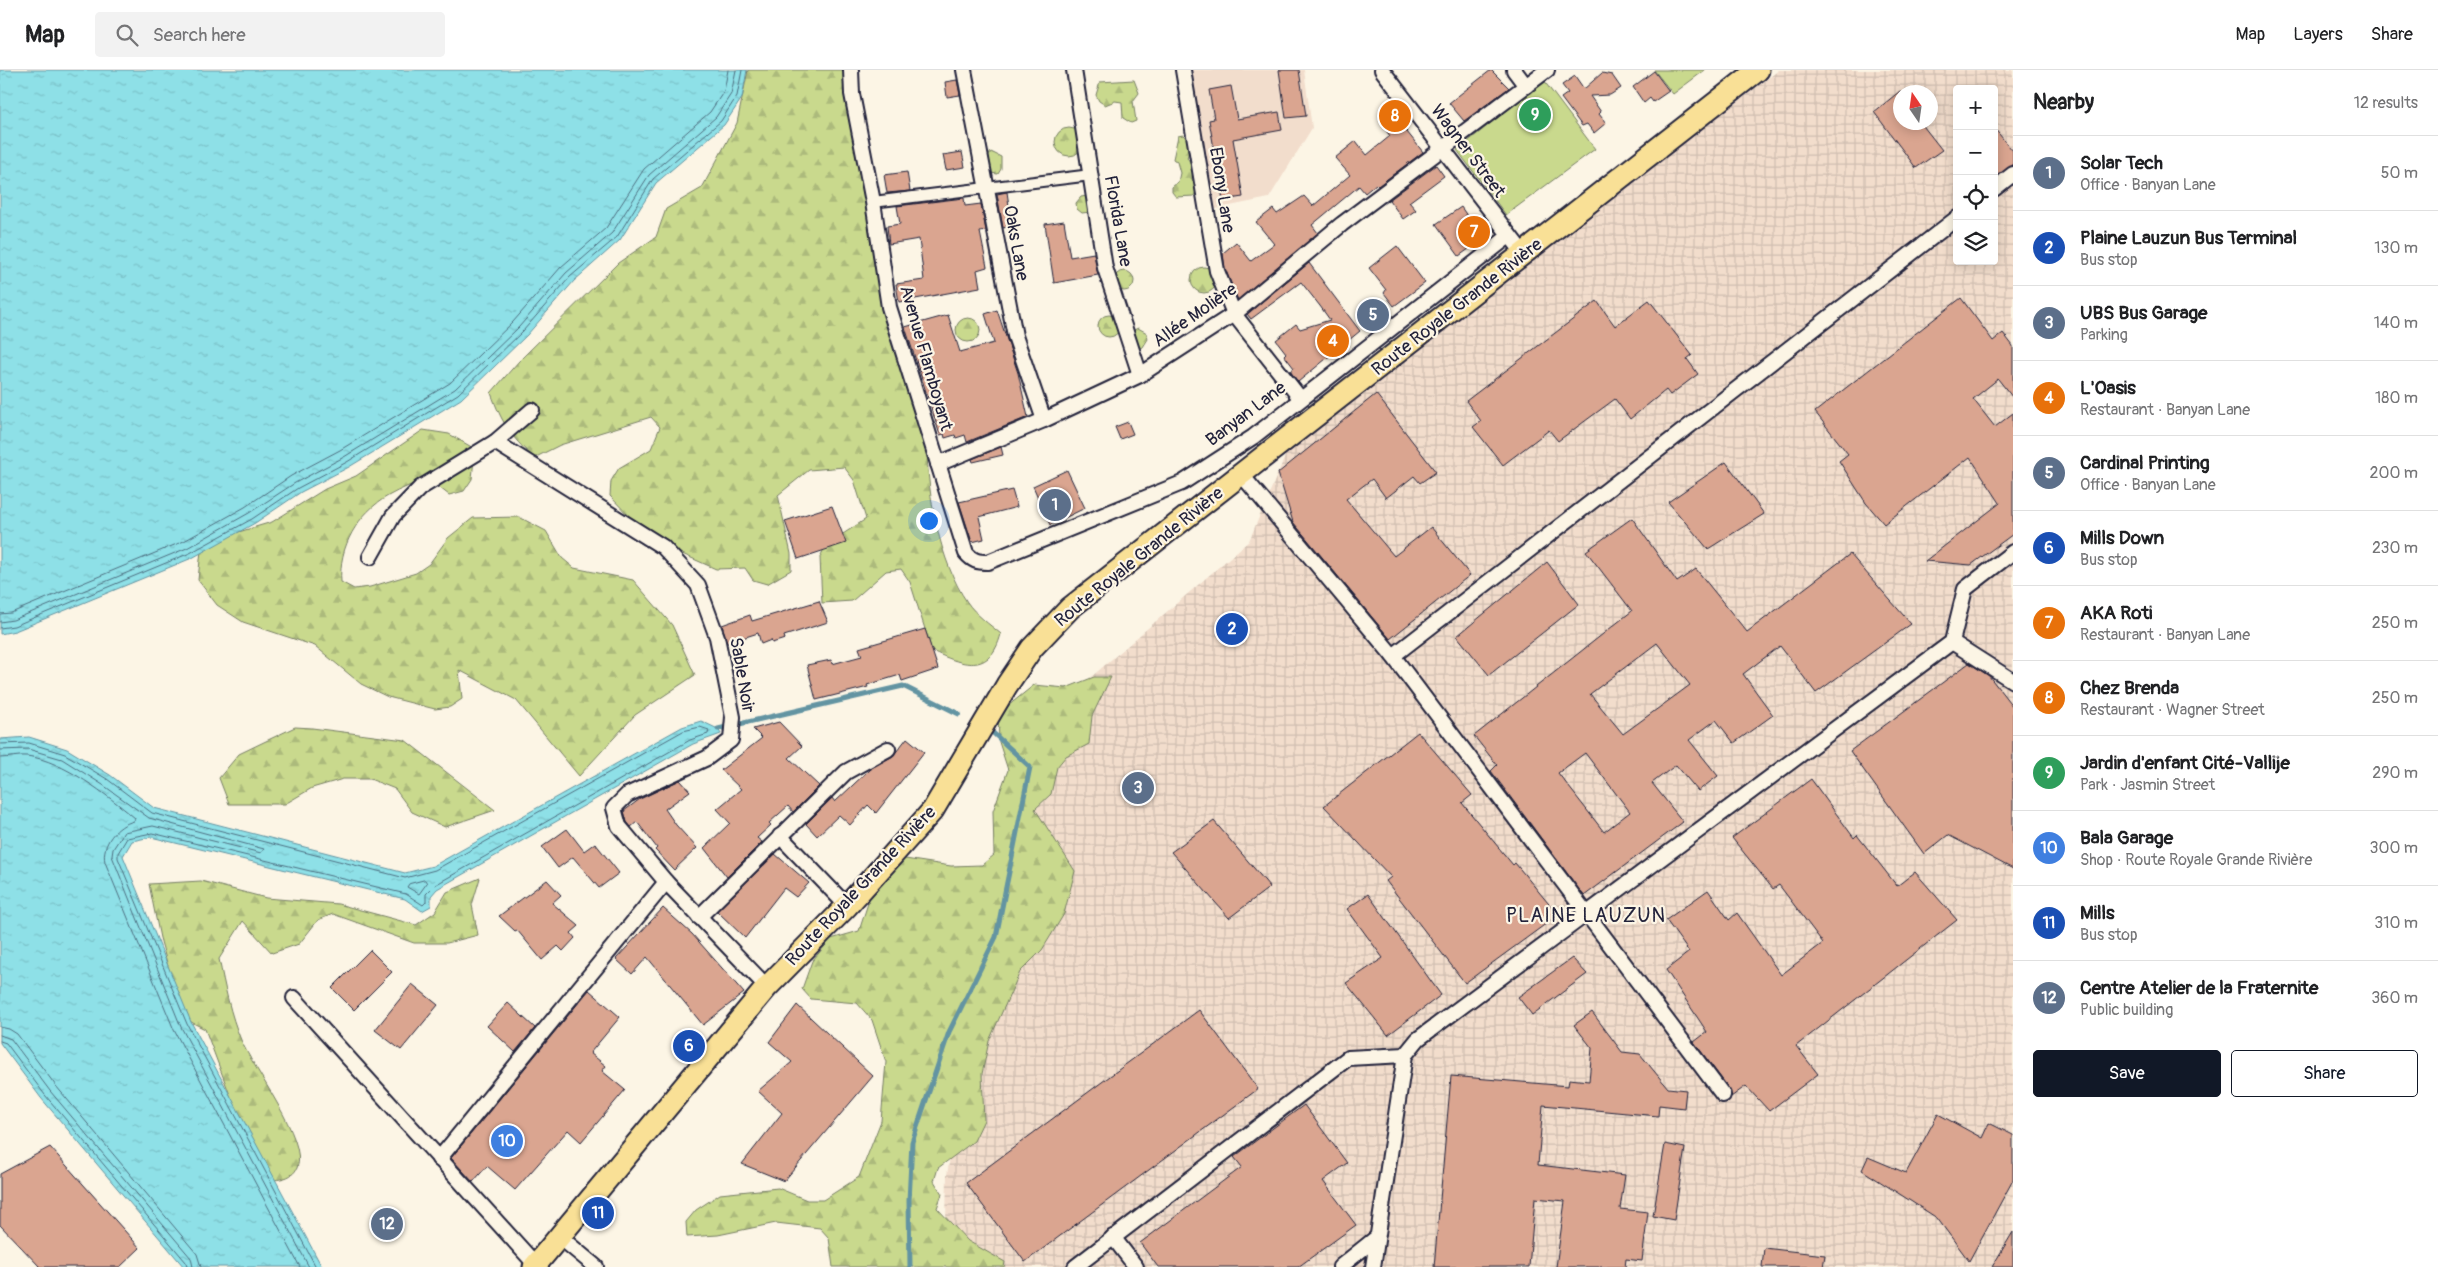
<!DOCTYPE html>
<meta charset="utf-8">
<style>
body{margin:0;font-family:Pangolin,sans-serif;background:#f2f2f2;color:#202124}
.controls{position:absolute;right:15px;top:15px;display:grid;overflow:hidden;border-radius:5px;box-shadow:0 2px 12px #0003}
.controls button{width:45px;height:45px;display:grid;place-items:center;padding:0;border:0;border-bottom:1px solid #e0e0e0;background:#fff;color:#202124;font:25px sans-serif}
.compass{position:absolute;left:1893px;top:15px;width:45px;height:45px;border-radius:50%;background:#fff;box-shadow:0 2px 12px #0003;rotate:347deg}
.you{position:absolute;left:928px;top:450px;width:18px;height:18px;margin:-12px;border:4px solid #fff;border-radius:50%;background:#1a73e8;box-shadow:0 0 0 8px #1a73e833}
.badge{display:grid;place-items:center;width:32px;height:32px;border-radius:50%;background:#111827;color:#fff;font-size:16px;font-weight:700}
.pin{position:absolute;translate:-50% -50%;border:2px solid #fff;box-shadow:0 1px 5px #0006}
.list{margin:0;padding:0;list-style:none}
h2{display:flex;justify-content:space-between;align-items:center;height:65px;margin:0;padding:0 20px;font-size:21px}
h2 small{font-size:16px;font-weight:400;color:#757577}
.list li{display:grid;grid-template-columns:32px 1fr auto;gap:15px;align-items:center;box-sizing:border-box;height:75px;padding:0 20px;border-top:1px solid #e0e0e0}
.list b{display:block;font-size:19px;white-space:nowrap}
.list p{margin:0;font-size:16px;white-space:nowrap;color:#757577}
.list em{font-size:16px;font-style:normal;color:#757577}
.actions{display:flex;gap:10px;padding:15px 20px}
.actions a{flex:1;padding:11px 0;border:1px solid #111827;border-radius:5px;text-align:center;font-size:18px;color:#111827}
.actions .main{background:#111827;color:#fff}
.icon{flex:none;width:28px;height:28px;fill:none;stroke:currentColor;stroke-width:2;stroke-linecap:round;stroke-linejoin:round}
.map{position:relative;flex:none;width:2013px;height:1197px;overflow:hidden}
header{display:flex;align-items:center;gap:30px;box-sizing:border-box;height:70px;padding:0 25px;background:#fff;border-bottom:1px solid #e0e0e0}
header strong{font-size:24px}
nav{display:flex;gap:28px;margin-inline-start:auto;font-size:18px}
.search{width:350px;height:45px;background:#f2f2f2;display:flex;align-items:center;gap:12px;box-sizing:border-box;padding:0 18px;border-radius:5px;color:#757577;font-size:19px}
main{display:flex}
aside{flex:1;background:#fff}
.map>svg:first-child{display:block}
.built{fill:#f2ddcc}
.industrial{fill:url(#industrial-grid);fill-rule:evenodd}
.forest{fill:url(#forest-firs);stroke:#767e64}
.park{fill:#c9d98d;stroke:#767e64}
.water{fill:url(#water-ripples);stroke:#6394a2}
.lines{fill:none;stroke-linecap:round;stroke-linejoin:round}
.shore{stroke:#4d6e80;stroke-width:1}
.stream{stroke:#6394a2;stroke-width:5}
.building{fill:#daa590;stroke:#22223b;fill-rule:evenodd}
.pedestrian-casing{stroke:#22223b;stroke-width:14}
.minor-casing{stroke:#22223b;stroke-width:18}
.primary-casing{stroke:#22223b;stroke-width:25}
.pedestrian{stroke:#fcf5e5;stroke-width:10}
.minor{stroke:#fcf5e5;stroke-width:14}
.primary{stroke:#f9e096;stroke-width:21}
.labels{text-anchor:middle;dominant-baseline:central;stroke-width:4.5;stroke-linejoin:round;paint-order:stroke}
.street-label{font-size:18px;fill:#22223b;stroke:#fcf5e5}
.quarter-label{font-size:20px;letter-spacing:1px;fill:#22223b;stroke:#fcf5e5}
</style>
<header>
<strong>Map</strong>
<div class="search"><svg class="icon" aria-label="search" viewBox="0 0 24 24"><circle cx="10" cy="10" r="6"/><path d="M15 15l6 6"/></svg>Search here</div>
<nav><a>Map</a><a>Layers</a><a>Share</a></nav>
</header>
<main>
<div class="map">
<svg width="2013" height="1197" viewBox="0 0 2013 1197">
<defs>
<pattern id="industrial-grid" width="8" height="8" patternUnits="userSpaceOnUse" patternTransform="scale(1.25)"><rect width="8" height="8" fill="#f2ddcc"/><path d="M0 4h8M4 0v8" fill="none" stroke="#cfbdb0"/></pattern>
<pattern id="forest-firs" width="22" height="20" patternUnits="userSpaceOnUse" patternTransform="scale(1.25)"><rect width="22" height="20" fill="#c9d98d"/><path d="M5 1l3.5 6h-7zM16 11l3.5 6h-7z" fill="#acba7b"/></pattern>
<pattern id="water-ripples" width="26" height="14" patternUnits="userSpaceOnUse" patternTransform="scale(1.25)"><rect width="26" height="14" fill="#8ee0e7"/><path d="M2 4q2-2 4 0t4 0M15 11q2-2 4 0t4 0" fill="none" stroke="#7ac0c7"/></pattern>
</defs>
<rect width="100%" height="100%" fill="#fcf5e5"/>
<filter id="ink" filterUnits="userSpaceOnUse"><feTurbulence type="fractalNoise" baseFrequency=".02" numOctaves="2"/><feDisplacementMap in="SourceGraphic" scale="10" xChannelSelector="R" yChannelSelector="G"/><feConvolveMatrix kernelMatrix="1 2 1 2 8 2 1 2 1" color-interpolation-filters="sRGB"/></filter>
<g filter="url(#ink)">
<path class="built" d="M1191,0H1304L1312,58L1269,128L1215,139Z"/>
<path class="industrial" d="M1779,0H2013V1197H945L947,1105L1018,670L1249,471L1292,370ZM1957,19H1994V191H1957ZM1900,22H1930V52H1900Z"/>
<g class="forest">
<path d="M748,0H848L849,27L927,377C927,423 940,493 967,532C976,545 989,554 1001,564C990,606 962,595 932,581L910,512L901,499L886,501L852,531L822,533L820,487L826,475L866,449L854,410L844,397L809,400L778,425L791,484V500L767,514L753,510L745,498L716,499L653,471L610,426L611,411L619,398L651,379L660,357L651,347L560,375L534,388C510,366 502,353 491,323L519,291L618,193L656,167L666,139L702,118L737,53Z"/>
<path d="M1134,10L1139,23L1133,31L1136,51L1131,53L1123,48L1122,32L1115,31L1105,35L1099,31L1096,25L1100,12Z"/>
<circle cx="1069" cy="72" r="14"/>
<path d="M1183,65C1192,71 1189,80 1187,88L1193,95L1192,109L1197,119L1194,126L1176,127L1172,122V117L1178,112L1180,103L1177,92L1173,89L1178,66Z"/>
<path d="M991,82L1001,87V99L998,104L990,103L987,88Z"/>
<path d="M1087,126L1090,142L1082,143L1077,139L1076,133L1081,127Z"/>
<circle cx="1204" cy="210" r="13"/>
<circle cx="1124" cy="211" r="10"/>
<circle cx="1109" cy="256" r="11"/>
<circle cx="968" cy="260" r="12"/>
<path d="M1138,258L1147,263L1148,269L1143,277L1137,278L1132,261Z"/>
<path d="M423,360L449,364L475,379L472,409L464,421L449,425L427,408C414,414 400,419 388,426C358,443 338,477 341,512L354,519L370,517L416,503L429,494L448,468L473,448L519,447L546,461L562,488L574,498L633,510L672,555L695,605L635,645L579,706L516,630L459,600L462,629L450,637L435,639L388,627L361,614L315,576L243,552L217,535L198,510L201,480L212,470L272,452L325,419L356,406Z"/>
<path d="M1094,607H1111L1092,646L1089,674L1066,686L1057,697L1051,724L1035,739L1075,801L1064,844L1042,880L1020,902L989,971L982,1004L984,1050L974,1071L938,1098L934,1111L942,1124L937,1138L968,1171L1005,1192L1004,1197H833L829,1168L820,1158L776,1153L718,1165L687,1167L686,1152L696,1140L720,1124L778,1118L807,1130H823L859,1107L881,1051L886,992L872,950L857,933L811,929L802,919L812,891L831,869L859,861L872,821L890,798L905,789L951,796L982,795L994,785L993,741L1008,700L999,672L998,644L1034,615L1066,618Z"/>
<path d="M295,657L312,658L405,670L495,740L445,757L412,742L395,719L370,709H343L312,718L285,734H229L219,708L239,684Z"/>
<path d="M480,808L472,835L478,865L447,873H414L333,844L318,850L299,874L272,883L243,851L219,889C225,917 230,944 241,970C252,997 309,1071 297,1098C293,1107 283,1109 274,1110L233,1033L205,959L191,952L180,939L160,868L149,814L201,811L266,828L338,834L416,855L435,842L447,822Z"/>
</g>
<g class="park">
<path d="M1654,0H1705L1673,24Z"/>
<path d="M1544,11L1595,79L1506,145L1457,80Z"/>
</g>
<g class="water">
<path d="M0,0H747L742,28L724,55L656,113L620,170L574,211L527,265L461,329L349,397L301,422L255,453L192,488L15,561L0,564Z"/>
<path d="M701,651L718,659L721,664L693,674L437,819L431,826V836L422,841L405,829L151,767L132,771L123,786L191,952L322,1197H184L41,1028L0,973V669L29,667L67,679L110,705L154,738L405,803L433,796L682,657Z"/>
</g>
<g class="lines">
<g class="shore">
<path d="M0,544L11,543L184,471L245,437L291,406L340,380L450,313L513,252L561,197L606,158L644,99L710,42L724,21L728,0"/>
<path d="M0,552L13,550L187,478L249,443L295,413L344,387L455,319L519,257L566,203L612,163L649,105L716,47L731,24L736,0"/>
<path d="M0,558L14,556L190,483L252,449L298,418L347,392L458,324L523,261L570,207L617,167L653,109L721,51L737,26L742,0"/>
<path d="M0,674L29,673L65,684L107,709L152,743L405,808L435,800L683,661L700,657L709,660L708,664L690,670L435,815L426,824V832L423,835L406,824L152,763L127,768L118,783V788L187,954L316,1197"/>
<path d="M0,680L28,679L62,689L103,715L149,748L264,779L261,783L153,756L124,762L113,779L112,786L181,957L309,1197"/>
<path d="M0,688C9,688 19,685 27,686C64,691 107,725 135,748L134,751C117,755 101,774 105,792L174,960L300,1197"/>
<path d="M425,810L427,813L419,824L407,817L409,814Z"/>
<path d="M0,957L9,959L17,964L56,1016L197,1184L201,1197"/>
<path d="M0,965L11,969L50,1021L191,1188L193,1197"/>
<path d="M0,971L6,973L45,1025L186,1192L187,1197"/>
</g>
<g class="stream">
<path d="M718,659L903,616L959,644"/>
<path d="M910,1197L909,1131L912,1072L949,962L996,867L1030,697L991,661"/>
</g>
</g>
<g class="building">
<path d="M1279,0H1299L1306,46L1286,48Z"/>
<path d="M1491,0L1509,18L1464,51L1449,33Z"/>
<path d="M1654,1L1669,21L1653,32L1650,28L1644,33L1633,17Z"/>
<path d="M1602,3L1612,5L1621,18L1610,25L1590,26L1601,42L1599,44L1606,53L1594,63L1587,54L1582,56L1561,28L1568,23L1562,15L1575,6L1584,19Z"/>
<path d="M957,10L960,25L947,27L945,12Z"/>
<path d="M1231,16L1237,49L1279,42L1282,60L1233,69L1243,127L1223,130L1209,50L1214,49L1209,20Z"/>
<path d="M1900,21V52H1920L1942,80L1916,98L1874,42Z"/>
<path d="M1395,47L1423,82L1378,116L1376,114L1365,123L1359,116L1312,155L1318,163L1238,230L1225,199L1223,183L1236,172L1251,191L1274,174L1256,152L1273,139L1277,144L1304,126L1313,136L1350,105L1335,88L1356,71L1367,85L1390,66L1383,56Z"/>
<path d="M1994,58L2013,81V95L1994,108Z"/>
<path d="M962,82L965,97L946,100L943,85Z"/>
<path d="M1436,95L1444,106L1409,132L1416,140L1403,149L1389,130Z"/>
<path d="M907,102L910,121L887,123L884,105Z"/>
<path d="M1007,122L1012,156L1003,158L997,124Z"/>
<path d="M964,128L965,136L981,134L986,161L980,162L987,197L977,200L980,217L899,232L896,214L924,210L919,169L889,174L887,156L900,154L897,136Z"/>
<path d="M1461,137L1483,169L1459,186L1436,154Z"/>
<path d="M1064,151L1070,187L1094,183L1098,205L1054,213L1045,154Z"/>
<path d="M1397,176L1425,213L1394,236L1384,223L1386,220L1369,198Z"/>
<path d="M1309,193L1360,261L1298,312L1290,301L1294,298L1284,285L1286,283L1276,270L1296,254L1300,259L1330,250L1320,236L1301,212L1251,249L1247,244Z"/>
<path d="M1961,228L1993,271L2003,263L2013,276V328L1998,309L1973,329L1995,357L2013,343V464L1971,495L1925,491L2000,433L1970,387L1884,454L1866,433L1839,391L1848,384L1815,342Z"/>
<path d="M1649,230L1692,285L1687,289L1698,304L1670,325L1666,320L1630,349L1615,329L1558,371L1549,360L1503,395L1473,357L1481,351L1466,331L1597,231L1615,256Z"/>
<path d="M997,240L1018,303L1028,347L967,372L965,365L956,368L955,365L945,368L944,364L940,365L905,257L948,245L960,282L994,273L985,244Z"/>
<path d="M1376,324L1436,402L1420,413L1414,406L1386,428L1372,409L1346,429L1394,486L1431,457L1470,505L1390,569L1293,452L1278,403Z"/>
<path d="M1128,352L1133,364L1120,369L1115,357Z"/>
<path d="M1001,377L1003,385L973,392L972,389Z"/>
<path d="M1726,392L1764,444L1708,479L1668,432Z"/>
<path d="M1067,400L1085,438L1050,455L1033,416Z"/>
<path d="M1012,420L1017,437L979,447L984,469L972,472L959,432Z"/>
<path d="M832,436L846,473L798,489L785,451Z"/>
<path d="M1632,448L1677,512L1696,499L1747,562L1850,484L1911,554L1816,623L1780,576L1743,604L1773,645L1734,673L1716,650L1689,670L1718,706L1698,721L1676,695L1652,713L1683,752L1584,826L1491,701L1497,695L1474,666L1632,541L1586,481ZM1657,573L1690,615L1623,664L1590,624ZM1585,683L1630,742L1604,762L1558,703Z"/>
<path d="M1547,492L1579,534L1489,605L1457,566Z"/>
<path d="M819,531L828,552L784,566L785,569L772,573L771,570L761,574L758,563L727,573L722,555L750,545L752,551Z"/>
<path d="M925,559L938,599L902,611L900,605L867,615L868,617L816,630L807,595L831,590L832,594L862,586L859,578Z"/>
<path d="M1969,593L1989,606L2013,637V799L1948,765L1924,784L1850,681Z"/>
<path d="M779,652L802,676L789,688L819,716L793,742L788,736L769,753L771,755L757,768L762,772L727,807L704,778L730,753L717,739L741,719L721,700L762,668L753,659Z"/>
<path d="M1418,662L1472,725L1462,733L1513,795L1515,793L1558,845L1465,913L1386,811L1391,807L1324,736Z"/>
<path d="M907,668L924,682L876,743L868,735L850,755L839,745L817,766L806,754L832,728L835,732L870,699L893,686Z"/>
<path d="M1811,709L1854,768L1857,765L1897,816L1915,802L1957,850L1796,976L1818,1004L1769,1041L1746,1016L1731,1027L1730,1020L1694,972L1707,962L1666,900L1689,882L1666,850L1708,820L1729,850L1737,843L1781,905L1823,873L1779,815L1773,819L1732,768Z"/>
<path d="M680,710L690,721L665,739L676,755L697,778L674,800L655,780L657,778L637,752L631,757L627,752L624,741L640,729Z"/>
<path d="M1214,751L1270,817L1229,848L1171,782Z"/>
<path d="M567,759L584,781L595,773L619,803L599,818L573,787L558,798L542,777Z"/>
<path d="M775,784L809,813L796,827L784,818L745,868L717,841Z"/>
<path d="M547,810L561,825L552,833L579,856L571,863L575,868L563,881L558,876L542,890L517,860L515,861L499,846Z"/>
<path d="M1368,824L1441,925L1388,965L1346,913L1383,888L1347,839Z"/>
<path d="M663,838L692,864L744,923L703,955L647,887L632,904L616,889Z"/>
<path d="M370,880L392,902L354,940L332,918Z"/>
<path d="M1572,888L1587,904L1532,945L1518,927Z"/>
<path d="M412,914L438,935L401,980L375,960Z"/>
<path d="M589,920L620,947L590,983L606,996L602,1001L625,1020L581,1072L568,1060L515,1120L487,1096L473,1112L451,1088Z"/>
<path d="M508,933L535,958L515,982L487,956Z"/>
<path d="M797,935L873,1006L784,1111L742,1094L782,1043L758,1021L792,992L769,972Z"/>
<path d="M1199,940L1258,1019L1025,1192L966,1113Z"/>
<path d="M1592,942L1622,982L1640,984L1668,1018L1686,1020L1684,1038L1659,1035L1658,1046L1543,1035L1538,1095L1625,1105L1620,1139L1648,1142L1642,1191L1626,1189L1625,1197H1556L1565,1131L1535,1128L1529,1197H1434L1451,1006L1568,1016L1569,1009L1589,1011L1592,978L1574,955Z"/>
<path d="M1304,1035L1347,1093L1323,1111L1356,1155L1298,1197H1158L1140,1173L1242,1097L1234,1087Z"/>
<path d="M1938,1044L1982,1068L1989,1053L2013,1065V1110L1969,1191L1937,1148L1862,1100L1868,1087L1906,1103Z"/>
<path d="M1665,1074L1685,1078L1674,1150L1653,1146Z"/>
<path d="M50,1077L140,1178L120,1197H40L0,1155V1104Z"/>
<path d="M2013,1162V1197H1992Z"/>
<path d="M1764,1178L1825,1185L1823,1197H1762Z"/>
</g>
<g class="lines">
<g class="pedestrian-casing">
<path id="pedestrian" d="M873,132L1091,105"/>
</g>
<g class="minor-casing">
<g id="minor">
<path d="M851,0L852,24L873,132L889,237L966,483C973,491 977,492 988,492L1182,413L1253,367L1509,166"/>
<path d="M964,0L1015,266L1044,350"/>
<path d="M1074,0L1105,198L1140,305"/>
<path d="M1183,0L1217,201L1234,244L1300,328"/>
<path d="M1382,0L1524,184"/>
<path d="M1514,0L1526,16"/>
<path d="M1994,119L2013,104"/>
<path d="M495,372L663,477L698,515L717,567L733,647L731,670L707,688L627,725L614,738L619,756L666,812L767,917"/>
<path d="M938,394L1044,350L1140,305L1234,244L1342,154L1547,0"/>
<path d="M1241,404L1393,586L1723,1025"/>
<path d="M370,487L393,446L420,418L495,372L532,340"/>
<path d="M1952,572L2013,611"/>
<path d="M1393,586L1957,148"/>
<path d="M780,766L847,836"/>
<path d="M699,847L846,702L888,679"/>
<path d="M294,928L536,1195"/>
<path d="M439,1089L666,812"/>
<path d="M560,1167L596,1197"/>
<path d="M1113,1167L1136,1197"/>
<path d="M1075,1197L1348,988L1405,985"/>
<path d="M1340,1197L1376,1168"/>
<path d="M1373,1197L1405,985L1418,969L1952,572L1965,519L2013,482"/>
</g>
</g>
<g class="primary-casing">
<path id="primary" d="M534,1197L767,917L847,836L933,740L1007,615L1032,578L1070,538L1758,0"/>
</g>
<use href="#pedestrian" class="pedestrian"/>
<use href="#minor" class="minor"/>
<use href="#primary" class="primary"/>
</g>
</g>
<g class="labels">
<g class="street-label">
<text transform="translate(1468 81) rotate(53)">Wagner Street</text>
<text transform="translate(1222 120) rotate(81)">Ebony Lane</text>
<text transform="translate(1118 151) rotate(80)">Florida Lane</text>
<text transform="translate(1016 173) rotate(80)">Oaks Lane</text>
<text transform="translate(1457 237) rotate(-38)">Route Royale Grande Rivière</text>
<text transform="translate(1195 245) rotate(-35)">Allée Molière</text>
<text transform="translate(926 288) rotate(74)">Avenue Flamboyant</text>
<text transform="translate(1246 344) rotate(-37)">Banyan Lane</text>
<text transform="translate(1139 487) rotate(-39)">Route Royale Grande Rivière</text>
<text transform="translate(742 605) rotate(80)">Sable Noir</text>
<text transform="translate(861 816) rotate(-47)">Route Royale Grande Rivière</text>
</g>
<g class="quarter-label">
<text x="1586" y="845">PLAINE LAUZUN</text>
</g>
</g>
</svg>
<div class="controls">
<button>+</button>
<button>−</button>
<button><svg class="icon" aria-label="locate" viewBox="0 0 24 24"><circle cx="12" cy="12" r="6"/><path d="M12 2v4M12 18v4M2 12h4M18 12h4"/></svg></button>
<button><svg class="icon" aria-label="layers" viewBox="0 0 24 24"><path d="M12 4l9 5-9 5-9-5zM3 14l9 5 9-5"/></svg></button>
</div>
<svg class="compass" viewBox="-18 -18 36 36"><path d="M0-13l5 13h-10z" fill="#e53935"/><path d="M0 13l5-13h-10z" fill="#757577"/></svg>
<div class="you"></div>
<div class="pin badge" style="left:1055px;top:435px;background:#5c6f8a">1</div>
<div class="pin badge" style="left:1232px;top:559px;background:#1a4fb4">2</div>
<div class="pin badge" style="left:1138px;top:718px;background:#5c6f8a">3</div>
<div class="pin badge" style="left:1333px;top:271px;background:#e8710a">4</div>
<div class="pin badge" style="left:1373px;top:245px;background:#5c6f8a">5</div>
<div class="pin badge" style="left:689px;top:976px;background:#1a4fb4">6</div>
<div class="pin badge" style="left:1474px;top:162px;background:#e8710a">7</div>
<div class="pin badge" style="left:1395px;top:46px;background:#e8710a">8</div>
<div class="pin badge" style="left:1535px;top:45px;background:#2e9e5b">9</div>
<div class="pin badge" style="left:507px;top:1071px;background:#3f7fe0">10</div>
<div class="pin badge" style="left:598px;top:1143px;background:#1a4fb4">11</div>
<div class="pin badge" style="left:387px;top:1154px;background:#5c6f8a">12</div>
</div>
<aside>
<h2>Nearby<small>12 results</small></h2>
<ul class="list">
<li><span class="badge" style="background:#5c6f8a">1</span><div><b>Solar Tech</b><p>Office · Banyan Lane</p></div><em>50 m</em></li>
<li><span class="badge" style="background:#1a4fb4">2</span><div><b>Plaine Lauzun Bus Terminal</b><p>Bus stop</p></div><em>130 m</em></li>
<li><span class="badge" style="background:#5c6f8a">3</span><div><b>UBS Bus Garage</b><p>Parking</p></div><em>140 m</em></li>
<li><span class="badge" style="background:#e8710a">4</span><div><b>L'Oasis</b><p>Restaurant · Banyan Lane</p></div><em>180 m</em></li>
<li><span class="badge" style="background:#5c6f8a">5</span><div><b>Cardinal Printing</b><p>Office · Banyan Lane</p></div><em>200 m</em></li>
<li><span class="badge" style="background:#1a4fb4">6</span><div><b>Mills Down</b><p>Bus stop</p></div><em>230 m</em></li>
<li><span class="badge" style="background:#e8710a">7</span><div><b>AKA Roti</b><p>Restaurant · Banyan Lane</p></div><em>250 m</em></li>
<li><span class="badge" style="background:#e8710a">8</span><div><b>Chez Brenda</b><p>Restaurant · Wagner Street</p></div><em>250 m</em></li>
<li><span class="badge" style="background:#2e9e5b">9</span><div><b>Jardin d'enfant Cité-Vallije</b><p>Park · Jasmin Street</p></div><em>290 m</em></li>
<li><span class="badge" style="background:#3f7fe0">10</span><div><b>Bala Garage</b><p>Shop · Route Royale Grande Rivière</p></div><em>300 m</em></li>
<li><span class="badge" style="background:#1a4fb4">11</span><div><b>Mills</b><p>Bus stop</p></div><em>310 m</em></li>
<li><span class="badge" style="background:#5c6f8a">12</span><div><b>Centre Atelier de la Fraternite</b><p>Public building</p></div><em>360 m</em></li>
</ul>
<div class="actions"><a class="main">Save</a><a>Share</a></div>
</aside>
</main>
